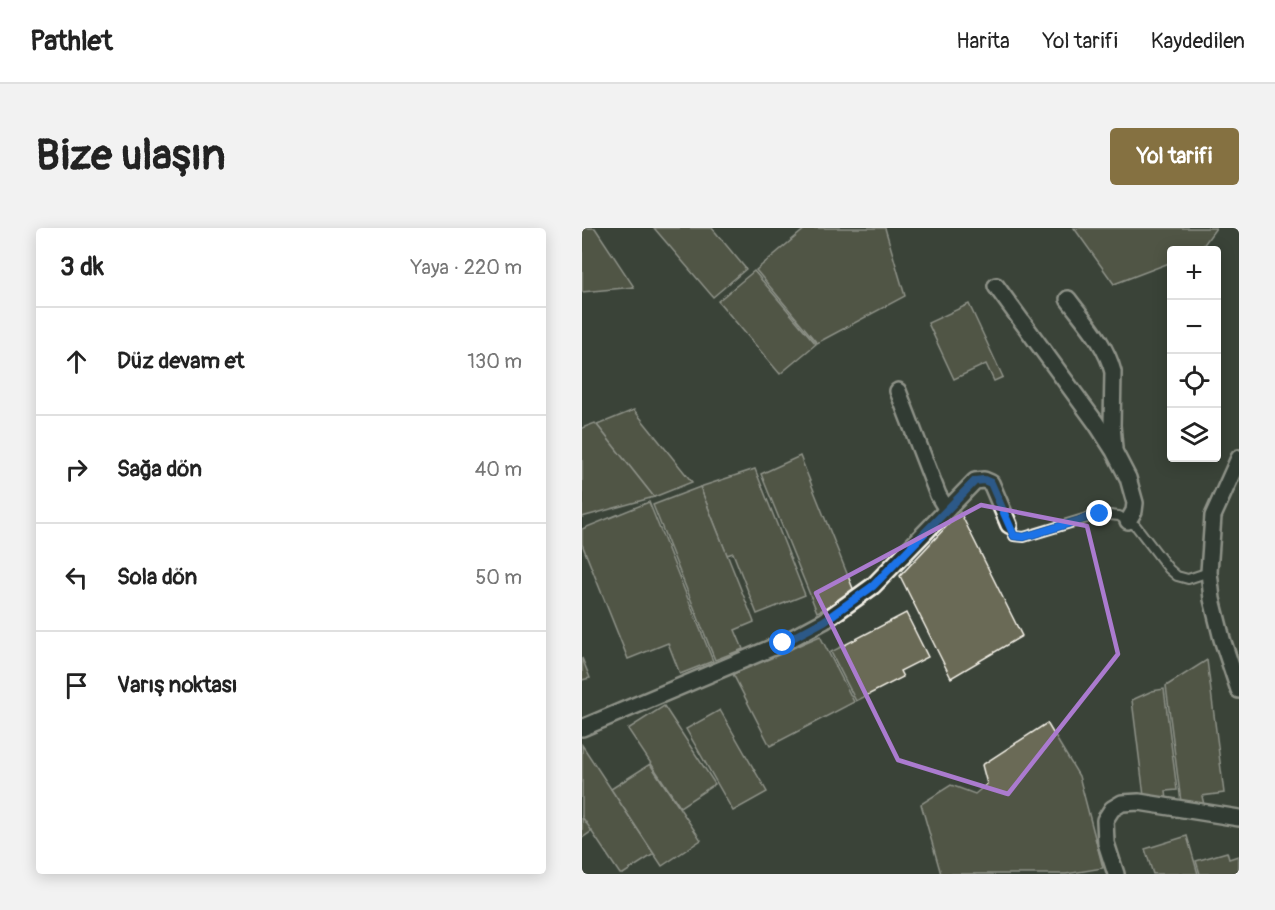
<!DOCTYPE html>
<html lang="tr">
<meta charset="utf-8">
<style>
body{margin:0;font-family:Pangolin,sans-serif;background:#f2f2f2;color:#222}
.controls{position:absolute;right:18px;top:18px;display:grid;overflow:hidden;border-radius:6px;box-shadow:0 3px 15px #0003}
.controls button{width:54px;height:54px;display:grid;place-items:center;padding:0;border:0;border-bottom:2px solid #e0e0e0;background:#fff;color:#222;font:30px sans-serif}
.stop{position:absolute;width:18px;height:18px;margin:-14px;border:4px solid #1a73e8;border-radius:50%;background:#fff}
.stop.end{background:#1a73e8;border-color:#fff;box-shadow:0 2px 6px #0008}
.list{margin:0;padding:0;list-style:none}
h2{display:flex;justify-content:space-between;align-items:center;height:78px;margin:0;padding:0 24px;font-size:26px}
h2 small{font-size:20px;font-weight:400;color:#767676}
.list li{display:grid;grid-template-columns:39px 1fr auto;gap:18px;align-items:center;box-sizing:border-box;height:108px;padding:0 24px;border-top:2px solid #e0e0e0}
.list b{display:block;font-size:22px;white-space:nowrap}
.list em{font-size:20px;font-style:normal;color:#767676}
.icon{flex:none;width:33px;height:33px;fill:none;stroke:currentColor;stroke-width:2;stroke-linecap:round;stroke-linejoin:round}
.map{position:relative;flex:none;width:657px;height:646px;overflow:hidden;border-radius:6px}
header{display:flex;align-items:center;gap:36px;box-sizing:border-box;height:84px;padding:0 30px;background:#fff;border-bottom:2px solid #e0e0e0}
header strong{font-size:28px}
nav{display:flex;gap:33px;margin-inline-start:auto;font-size:21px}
.intro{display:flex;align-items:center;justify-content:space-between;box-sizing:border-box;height:144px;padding:0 36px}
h1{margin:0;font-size:42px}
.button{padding:15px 27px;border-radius:6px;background:#857141;color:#fff;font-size:21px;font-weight:700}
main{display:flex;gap:36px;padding:0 36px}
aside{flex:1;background:#fff;border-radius:6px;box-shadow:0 3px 15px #0003}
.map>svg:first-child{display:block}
.building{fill:#6b6b56;stroke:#f4f1e8;stroke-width:1.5}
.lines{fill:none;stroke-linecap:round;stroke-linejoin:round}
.service-casing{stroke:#f4f1e8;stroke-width:12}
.minor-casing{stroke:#f4f1e8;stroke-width:20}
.service{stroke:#26332d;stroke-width:8}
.minor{stroke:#26332d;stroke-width:15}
.route{stroke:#1a73e8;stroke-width:8}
.marked{fill:none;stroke:#ab7bcf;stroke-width:4.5;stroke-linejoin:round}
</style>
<header>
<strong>Pathlet</strong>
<nav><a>Harita</a><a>Yol tarifi</a><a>Kaydedilen</a></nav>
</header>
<div class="intro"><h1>Bize ulaşın</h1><a class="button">Yol tarifi</a></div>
<main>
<aside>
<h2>3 dk<small>Yaya · 220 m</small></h2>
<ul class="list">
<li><svg class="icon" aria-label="ahead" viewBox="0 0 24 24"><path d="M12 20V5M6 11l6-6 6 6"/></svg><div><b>Düz devam et</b></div><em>130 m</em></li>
<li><svg class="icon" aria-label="right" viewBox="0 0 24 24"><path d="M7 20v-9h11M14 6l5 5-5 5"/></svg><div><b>Sağa dön</b></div><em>40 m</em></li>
<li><svg class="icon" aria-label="left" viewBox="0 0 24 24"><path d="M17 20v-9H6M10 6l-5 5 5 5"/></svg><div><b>Sola dön</b></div><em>50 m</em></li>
<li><svg class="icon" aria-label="arrive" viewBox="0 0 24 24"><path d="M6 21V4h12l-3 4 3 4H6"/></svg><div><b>Varış noktası</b></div></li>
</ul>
</aside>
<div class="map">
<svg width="657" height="646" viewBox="0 0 657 646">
<rect width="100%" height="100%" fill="#3b4439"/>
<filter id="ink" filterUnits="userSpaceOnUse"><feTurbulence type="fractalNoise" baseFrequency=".0167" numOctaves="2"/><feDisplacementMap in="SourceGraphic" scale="12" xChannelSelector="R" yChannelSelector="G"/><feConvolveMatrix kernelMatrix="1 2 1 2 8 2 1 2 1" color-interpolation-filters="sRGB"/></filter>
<g filter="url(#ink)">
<g class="building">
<path d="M0,0H13L52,59L0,64Z"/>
<path d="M72,0H130L164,41L131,69Z"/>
<path d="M224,0H303L323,68L235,115L174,42Z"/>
<path d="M492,0H634L618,22H590V34L532,56Z"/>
<path d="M172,43L234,116L198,146L136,73Z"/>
<path d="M387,76L421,149L412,153L404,136L372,151L346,95Z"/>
<path d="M52,182L110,254L72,269L15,197Z"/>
<path d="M13,195L15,197L72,269L0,289V200Z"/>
<path d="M218,228L274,368L235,384L179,246Z"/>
<path d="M173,241L223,367L175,386L151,325L145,327L118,259Z"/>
<path d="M118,259L172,394L153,402L161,421L133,432L71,277Z"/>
<path d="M67,274L131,433L98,446L86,415L46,431L0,316V301Z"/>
<path d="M378,284L440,408L369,450L318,348Z"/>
<path d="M324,385L346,429L318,443L321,449L274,473L249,424Z"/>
<path d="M238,408L272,474L188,518L151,446Z"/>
<path d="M0,430L8,450L0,452Z"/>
<path d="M625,432L642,565L620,568L622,577L599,574L584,458Z"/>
<path d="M582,461L595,562L584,563L585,573L562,568L550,472L570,463Z"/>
<path d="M82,478L133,556L98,579L46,501Z"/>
<path d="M138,482L185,564L151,583L104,501Z"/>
<path d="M465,495L497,548L521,640L484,646H359L339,576L369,557L393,566L405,556L400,537Z"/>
<path d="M0,517L72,626L41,646H38L0,589Z"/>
<path d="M68,536L119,612L80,638L29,561Z"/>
<path d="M0,589L10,603L0,610Z"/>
<path d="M605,608L616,646H571L563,621Z"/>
<path d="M645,624L647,631L656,628L657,646H618L614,633Z"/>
</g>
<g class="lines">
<g class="service-casing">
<path id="service" d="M427,297L432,308L442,309L518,286L537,288L554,298L587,341L595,348L606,351L627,344"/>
</g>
<g class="minor-casing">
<g id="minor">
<path d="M414,58L514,195L532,223L546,250L553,275L552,283L546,293"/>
<path d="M486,71C503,94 524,116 531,144L530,197L532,220"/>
<path d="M316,163L356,267L365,282"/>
<path d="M657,230L631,288L627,344L630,371L640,411L657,462"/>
<path d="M0,500L201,415L242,393L291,358L393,253L402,252L409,255L427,297"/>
<path d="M534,646L524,615L523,592L530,581L540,575L557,574L657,590"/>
</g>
</g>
<use href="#service" class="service"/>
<use href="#minor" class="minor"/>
</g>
</g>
<g class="lines" filter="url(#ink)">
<path class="route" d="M201,415L242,393L291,358L393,253L402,252L409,255L432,308L442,309L518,286"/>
</g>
<path d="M0 0H657V646H0ZM399,277L505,298L536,426L426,566L316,532L234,365Z" fill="#3b4439" fill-opacity=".55" fill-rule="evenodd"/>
<path class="marked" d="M399,277L505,298L536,426L426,566L316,532L234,365Z"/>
</svg>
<div class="controls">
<button>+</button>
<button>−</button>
<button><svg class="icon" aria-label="locate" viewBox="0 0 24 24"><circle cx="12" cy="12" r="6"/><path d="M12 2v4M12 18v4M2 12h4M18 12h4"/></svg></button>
<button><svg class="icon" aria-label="layers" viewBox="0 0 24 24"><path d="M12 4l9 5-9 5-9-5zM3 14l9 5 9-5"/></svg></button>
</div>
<div class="stop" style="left:201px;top:415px"></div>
<div class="stop end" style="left:518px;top:286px"></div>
</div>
</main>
